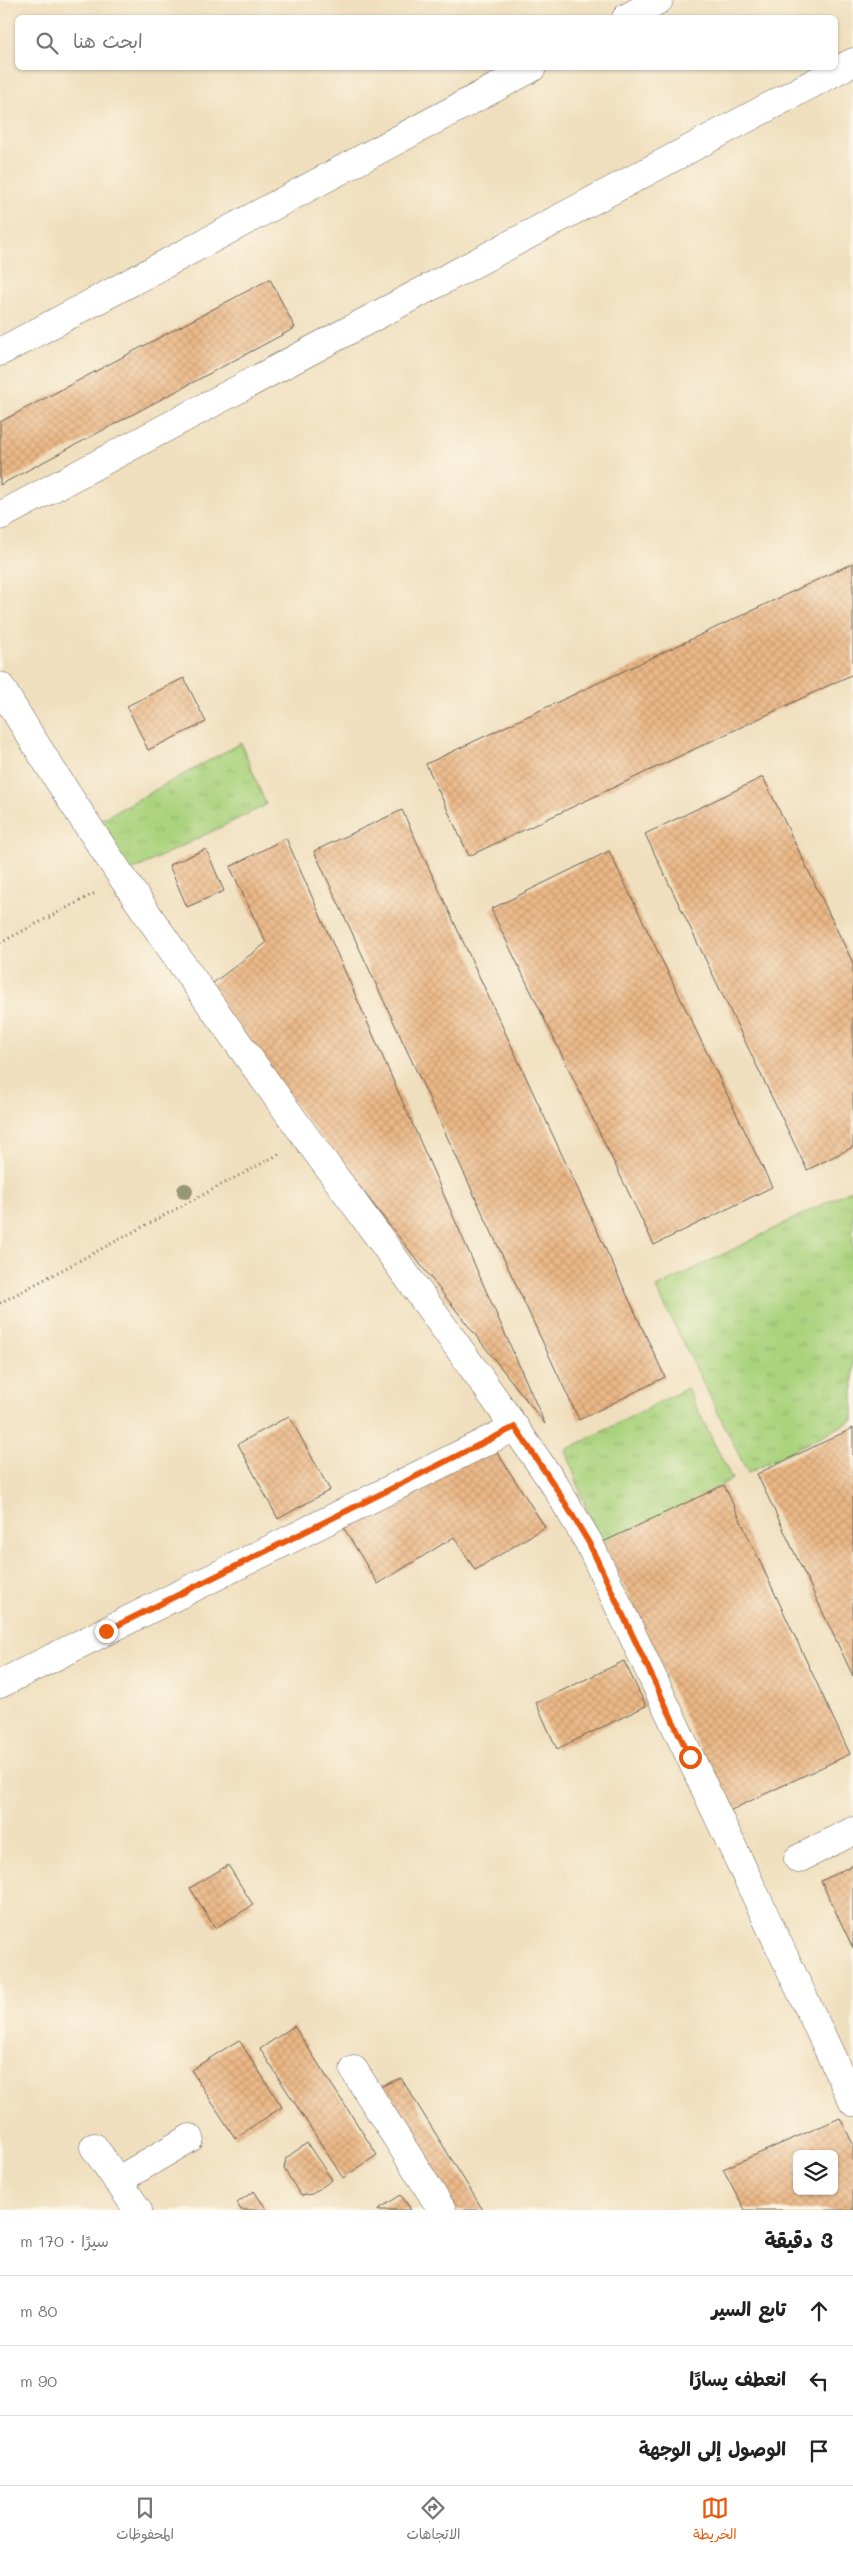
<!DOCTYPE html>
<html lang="ar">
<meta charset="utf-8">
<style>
body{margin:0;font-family:Mali,"Playpen Sans Arabic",sans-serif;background:#f2f2f2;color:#222;direction:rtl}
.controls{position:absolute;right:15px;bottom:15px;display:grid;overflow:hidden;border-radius:8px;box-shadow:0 1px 4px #0004}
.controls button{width:45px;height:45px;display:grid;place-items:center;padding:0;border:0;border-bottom:1px solid #e0e0e0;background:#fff;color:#222;font:25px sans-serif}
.stop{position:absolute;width:15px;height:15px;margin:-11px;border:4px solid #ea580c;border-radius:50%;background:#fff}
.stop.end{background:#ea580c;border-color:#fff;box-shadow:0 1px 5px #0008}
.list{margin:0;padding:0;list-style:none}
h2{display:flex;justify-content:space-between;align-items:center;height:65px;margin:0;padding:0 20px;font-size:21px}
h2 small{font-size:16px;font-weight:400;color:#767676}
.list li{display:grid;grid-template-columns:32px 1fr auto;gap:15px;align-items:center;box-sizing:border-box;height:70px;padding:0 20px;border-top:1px solid #e0e0e0}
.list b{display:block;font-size:19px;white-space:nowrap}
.list em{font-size:16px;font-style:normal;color:#767676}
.icon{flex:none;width:28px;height:28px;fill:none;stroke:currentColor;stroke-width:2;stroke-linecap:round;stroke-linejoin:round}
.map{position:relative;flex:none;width:853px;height:2210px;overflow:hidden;direction:ltr}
.search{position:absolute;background:#fff;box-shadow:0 1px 4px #0004;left:15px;right:15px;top:15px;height:55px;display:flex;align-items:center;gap:12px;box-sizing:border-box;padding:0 18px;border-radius:8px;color:#767676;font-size:19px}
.sheet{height:275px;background:#fff}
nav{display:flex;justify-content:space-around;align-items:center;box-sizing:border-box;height:70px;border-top:1px solid #e0e0e0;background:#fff;font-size:14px;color:#767676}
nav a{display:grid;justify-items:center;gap:2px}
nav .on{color:#ea580c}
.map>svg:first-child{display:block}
.grass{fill:url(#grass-tufts);stroke:#63784d}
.building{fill:url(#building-cross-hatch);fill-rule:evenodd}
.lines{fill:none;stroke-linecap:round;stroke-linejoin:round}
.minor-casing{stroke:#666055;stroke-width:29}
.path{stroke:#666055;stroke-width:3;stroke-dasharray:1 4;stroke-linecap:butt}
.minor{stroke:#fff;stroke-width:28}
.tree{fill:#979778}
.route{stroke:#ea580c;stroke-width:6}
</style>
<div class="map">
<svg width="853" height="2210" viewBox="0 0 853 2210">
<defs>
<pattern id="grass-tufts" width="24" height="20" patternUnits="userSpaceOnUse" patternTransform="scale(1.25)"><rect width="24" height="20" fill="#aad37e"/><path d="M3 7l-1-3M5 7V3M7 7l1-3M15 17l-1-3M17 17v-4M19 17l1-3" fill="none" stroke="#92b56c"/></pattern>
<pattern id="building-cross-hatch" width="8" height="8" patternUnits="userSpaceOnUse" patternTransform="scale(1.25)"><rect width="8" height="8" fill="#ebb786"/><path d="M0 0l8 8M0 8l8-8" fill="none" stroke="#c99d73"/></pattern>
</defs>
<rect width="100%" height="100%" fill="#fcf5e5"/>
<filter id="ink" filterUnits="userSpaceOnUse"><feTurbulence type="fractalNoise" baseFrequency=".02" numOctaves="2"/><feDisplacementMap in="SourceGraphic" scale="10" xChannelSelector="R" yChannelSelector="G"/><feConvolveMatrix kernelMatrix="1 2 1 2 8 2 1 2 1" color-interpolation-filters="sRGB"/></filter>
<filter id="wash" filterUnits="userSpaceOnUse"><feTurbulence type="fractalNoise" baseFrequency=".0096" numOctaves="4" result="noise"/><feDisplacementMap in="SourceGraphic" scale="20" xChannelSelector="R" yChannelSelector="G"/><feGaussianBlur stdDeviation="1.12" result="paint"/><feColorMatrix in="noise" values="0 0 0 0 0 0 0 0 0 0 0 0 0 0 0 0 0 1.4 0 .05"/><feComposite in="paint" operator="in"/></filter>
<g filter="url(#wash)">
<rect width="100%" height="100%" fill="#f0dfbe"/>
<g class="grass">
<path d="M241,743L266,805L129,872L93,824Z"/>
<path d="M853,1189V1420L748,1473L656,1288Z"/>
<path d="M687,1388L732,1479L601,1551L566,1450Z"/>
</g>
<g id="blocks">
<g class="building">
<path d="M270,279L295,328L0,485V422Z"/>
<path d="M853,563V674L469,856L426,764Z"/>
<path d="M184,678L206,722L148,750L127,706Z"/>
<path d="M763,777L853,963V1147L807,1170L645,834Z"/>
<path d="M402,810L665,1377L579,1420L314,851Z"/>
<path d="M286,838L545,1424L205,989L266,943L230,867Z"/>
<path d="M206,849L224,891L187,907L169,865Z"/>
<path d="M609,851L772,1187L654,1245L491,909Z"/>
<path d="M289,1416L330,1490L278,1519L238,1444Z"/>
<path d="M853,1428V1676L757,1474Z"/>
<path d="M491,1443L545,1527L475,1570L454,1537L378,1584L340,1522Z"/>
<path d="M724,1485L850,1754L729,1811L603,1542Z"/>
<path d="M624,1661L646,1706L557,1749L536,1703Z"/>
<path d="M228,1865L253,1905L215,1928L190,1888Z"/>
<path d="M853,1865V1948L821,1881Z"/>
<path d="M294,2026L377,2155L343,2178L260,2049Z"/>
<path d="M239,2040L282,2107L235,2138L191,2070Z"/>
<path d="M401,2078L483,2210H448L372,2090Z"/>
<path d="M840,2118L853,2144V2210H745L723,2169ZM797,2154H834V2191H797Z"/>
<path d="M307,2143L332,2180L312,2194L301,2196L284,2169L286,2158Z"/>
<path d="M254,2191L267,2210H241L237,2203Z"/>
<path d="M401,2195L411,2210H377Z"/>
</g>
</g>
</g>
<g filter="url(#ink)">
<use href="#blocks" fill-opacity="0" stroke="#666055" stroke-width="1"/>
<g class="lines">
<g class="minor-casing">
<g id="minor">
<path d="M626,18L659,0"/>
<path d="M0,352L532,68"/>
<path d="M0,516L853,62"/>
<path d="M0,686C167,965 373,1218 556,1487L589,1543L853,2102"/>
<path d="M0,1684L515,1427"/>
<path d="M798,1859L853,1831"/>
<path d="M354,2070L442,2210"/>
<path d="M94,2147L138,2210"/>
<path d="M117,2181L190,2138"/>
</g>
</g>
<g class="path">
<path d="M0,943L97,892"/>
<path d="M0,1303L281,1153"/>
</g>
<use href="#minor" class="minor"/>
</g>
<circle class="tree" cx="185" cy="1191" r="8"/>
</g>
<g class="lines" filter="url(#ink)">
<path class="route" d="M106,1631L515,1427L556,1488L589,1543L690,1757"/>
</g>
</svg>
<div class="controls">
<button><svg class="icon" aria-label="layers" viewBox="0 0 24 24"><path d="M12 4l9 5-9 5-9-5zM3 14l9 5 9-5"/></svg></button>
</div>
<div class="stop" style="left:690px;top:1757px"></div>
<div class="stop end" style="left:106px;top:1631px"></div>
<div class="search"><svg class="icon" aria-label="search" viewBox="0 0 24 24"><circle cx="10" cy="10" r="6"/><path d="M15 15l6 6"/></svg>ابحث هنا</div>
</div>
<section class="sheet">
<h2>3 دقيقة<small>سيرًا · 170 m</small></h2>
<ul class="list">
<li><svg class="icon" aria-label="ahead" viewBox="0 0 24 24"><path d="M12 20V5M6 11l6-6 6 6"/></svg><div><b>تابع السير</b></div><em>80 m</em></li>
<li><svg class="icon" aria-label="left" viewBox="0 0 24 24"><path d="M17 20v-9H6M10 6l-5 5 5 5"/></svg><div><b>انعطف يسارًا</b></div><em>90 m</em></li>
<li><svg class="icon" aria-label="arrive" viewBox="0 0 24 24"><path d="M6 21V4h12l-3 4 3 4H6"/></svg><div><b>الوصول إلى الوجهة</b></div></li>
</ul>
</section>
<nav>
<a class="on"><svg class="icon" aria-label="map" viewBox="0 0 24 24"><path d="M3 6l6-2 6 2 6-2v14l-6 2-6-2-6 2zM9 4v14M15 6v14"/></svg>الخريطة</a>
<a><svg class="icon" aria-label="directions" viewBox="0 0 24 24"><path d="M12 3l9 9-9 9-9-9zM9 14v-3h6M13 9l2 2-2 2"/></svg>الاتجاهات</a>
<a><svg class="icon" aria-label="saved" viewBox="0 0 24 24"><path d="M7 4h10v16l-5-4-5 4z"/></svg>المحفوظات</a>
</nav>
